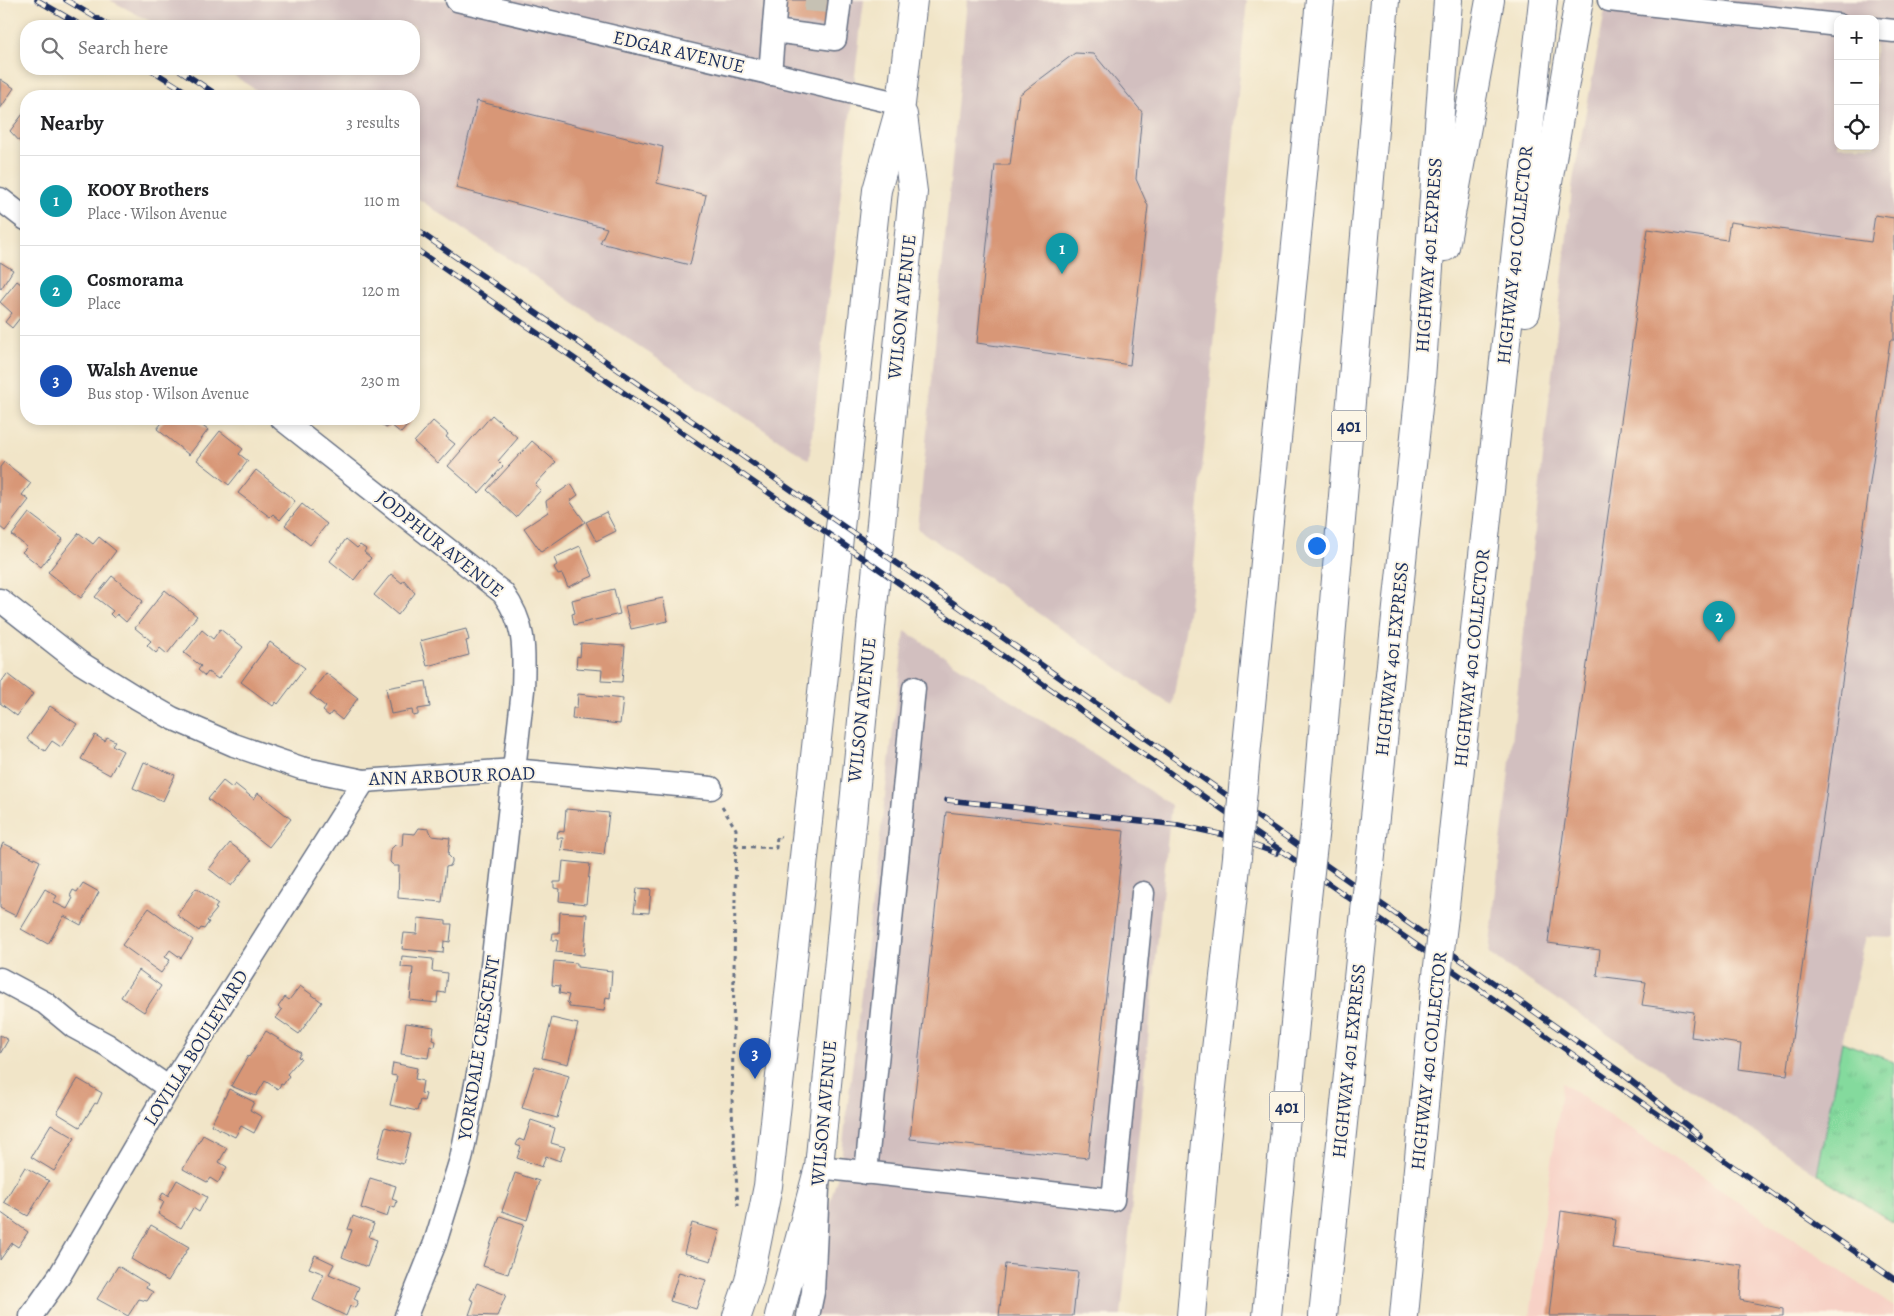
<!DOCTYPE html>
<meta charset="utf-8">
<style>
body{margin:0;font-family:Alegreya,serif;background:#f2f2f2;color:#202124}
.controls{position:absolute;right:15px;top:15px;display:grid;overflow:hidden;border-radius:10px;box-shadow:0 2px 8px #0003}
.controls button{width:45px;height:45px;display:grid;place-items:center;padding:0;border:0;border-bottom:1px solid #e0e0e0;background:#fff;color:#202124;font:25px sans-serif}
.you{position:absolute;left:1316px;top:545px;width:18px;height:18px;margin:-12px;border:4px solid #fff;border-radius:50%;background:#1a73e8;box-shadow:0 0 0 8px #1a73e833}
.badge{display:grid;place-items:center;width:32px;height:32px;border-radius:50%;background:#0b8043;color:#fff;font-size:16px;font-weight:700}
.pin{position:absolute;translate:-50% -41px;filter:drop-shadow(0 1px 2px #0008)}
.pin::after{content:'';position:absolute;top:26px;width:18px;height:15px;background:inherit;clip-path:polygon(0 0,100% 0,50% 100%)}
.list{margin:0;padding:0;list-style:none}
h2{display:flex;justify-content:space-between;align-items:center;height:65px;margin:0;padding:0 20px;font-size:21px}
h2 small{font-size:16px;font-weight:400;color:#757577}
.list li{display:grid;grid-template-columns:32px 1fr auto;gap:15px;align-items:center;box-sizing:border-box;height:90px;padding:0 20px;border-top:1px solid #e0e0e0}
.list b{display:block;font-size:19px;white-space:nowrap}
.list p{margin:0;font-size:16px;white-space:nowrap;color:#757577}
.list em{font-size:16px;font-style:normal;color:#757577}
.icon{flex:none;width:28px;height:28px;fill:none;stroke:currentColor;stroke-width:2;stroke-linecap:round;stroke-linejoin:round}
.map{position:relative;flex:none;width:1894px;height:1316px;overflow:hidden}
.search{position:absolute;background:#fff;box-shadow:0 2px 8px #0003;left:20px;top:20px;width:400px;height:55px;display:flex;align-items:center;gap:12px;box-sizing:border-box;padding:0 18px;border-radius:20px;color:#757577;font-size:19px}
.panel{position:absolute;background:#fff;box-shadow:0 2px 8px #0003;left:20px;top:90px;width:400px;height:335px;border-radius:20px}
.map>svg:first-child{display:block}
.built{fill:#f7d1c6}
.industrial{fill:#d2bfbf;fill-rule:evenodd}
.park{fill:url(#park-tufts);stroke:#50847e}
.building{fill:#d89777}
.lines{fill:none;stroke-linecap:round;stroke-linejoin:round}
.minor-tunnel{stroke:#c6c1b3;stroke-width:22;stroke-dasharray:22 11;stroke-linecap:butt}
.minor-casing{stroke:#666f83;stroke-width:25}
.major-casing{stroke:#666f83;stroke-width:30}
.highway-casing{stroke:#666f83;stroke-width:30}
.path{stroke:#666f83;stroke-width:3;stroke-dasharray:4 4;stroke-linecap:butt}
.minor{stroke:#fff;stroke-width:22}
.major{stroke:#fff;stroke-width:28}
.highway{stroke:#fff;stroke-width:28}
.rail-casing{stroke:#1b2f5e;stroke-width:5.5}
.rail{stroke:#fcf5e5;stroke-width:4;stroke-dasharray:11;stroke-linecap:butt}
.highway-bridge-casing{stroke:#666f83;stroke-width:30;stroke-linecap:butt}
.highway-bridge{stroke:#fff;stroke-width:28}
.labels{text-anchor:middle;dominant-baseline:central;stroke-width:4;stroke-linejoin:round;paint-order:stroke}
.shield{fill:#fcf5e5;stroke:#5e6a86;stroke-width:1}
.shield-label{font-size:18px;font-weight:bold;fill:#1b2f5e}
.street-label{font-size:19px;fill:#1b2f5e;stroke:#fcf5e5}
</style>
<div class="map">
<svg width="1894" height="1316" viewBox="0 0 1894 1316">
<defs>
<pattern id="park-tufts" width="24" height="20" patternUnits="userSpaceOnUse" patternTransform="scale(1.25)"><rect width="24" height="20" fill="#84da9d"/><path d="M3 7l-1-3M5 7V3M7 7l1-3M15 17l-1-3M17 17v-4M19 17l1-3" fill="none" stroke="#71bb8a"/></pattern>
</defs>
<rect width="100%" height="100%" fill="#fcf5e5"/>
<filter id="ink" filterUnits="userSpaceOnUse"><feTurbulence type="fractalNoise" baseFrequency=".02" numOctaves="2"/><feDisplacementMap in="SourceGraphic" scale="10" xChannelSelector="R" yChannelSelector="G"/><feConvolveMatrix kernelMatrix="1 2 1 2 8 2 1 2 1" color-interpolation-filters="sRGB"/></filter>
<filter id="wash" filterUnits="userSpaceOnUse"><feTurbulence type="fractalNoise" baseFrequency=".0096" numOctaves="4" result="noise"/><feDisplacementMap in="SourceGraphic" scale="20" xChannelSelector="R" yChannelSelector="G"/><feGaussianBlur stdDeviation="1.12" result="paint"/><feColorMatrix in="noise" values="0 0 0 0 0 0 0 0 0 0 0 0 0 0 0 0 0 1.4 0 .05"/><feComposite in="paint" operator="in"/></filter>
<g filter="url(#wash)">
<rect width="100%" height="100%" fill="#f1e5c8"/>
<path class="built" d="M1562,1083L1894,1307V1316H1530Z"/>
<g class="industrial">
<path d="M110,0H864L809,460L414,196V96H265L224,69H414V26H159Z"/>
<path d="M967,0H1247L1189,607L1172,706L918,529Z"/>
<path d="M1607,0H1894V937L1866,936L1842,1042L1817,1174L1489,954L1573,180ZM1838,19H1875V146H1838Z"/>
<path d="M905,631L1171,805L1121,1316H796L840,1168Z"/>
</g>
<path class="park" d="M1842,1042L1894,1062V1223L1817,1174Z"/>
<g id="blocks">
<g class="building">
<path d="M784,0H829L825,27L782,21Z"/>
<path d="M1075,53L1094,54L1142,112L1136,179L1148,206L1130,365L977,343L995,165H1010L1019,95Z"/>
<path d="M0,79L14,88L0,109Z"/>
<path d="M477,101L663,147L657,183L706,195L690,265L600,243L607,228L456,188Z"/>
<path d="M26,110V143L24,141L22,144L10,131Z"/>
<path d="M1875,215L1894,218V340H1890L1787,1075L1738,1069L1741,1044L1691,1037L1694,1012L1642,1005L1646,982L1597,976L1600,950L1548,943L1648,229L1727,240L1730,222L1871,242Z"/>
<path d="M0,262L13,270L1,289L0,288Z"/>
<path d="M17,281L26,288V319L24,321L20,318L12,328L5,322L12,313L0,302Z"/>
<path d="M492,415L518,438L498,461L503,466L479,493L448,466Z"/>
<path d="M165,419H193L208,430L189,455L157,429Z"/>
<path d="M374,419H413L401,433L391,425L386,428Z"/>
<path d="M433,421L448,434L446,437L455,444L438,463L414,442Z"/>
<path d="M220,431L243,449L239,454L248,461L229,485L197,460Z"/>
<path d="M532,441L556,462L535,485L541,490L516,517L487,490Z"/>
<path d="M4,462L31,483L22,495L29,500L5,531L0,527V467Z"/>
<path d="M256,470L295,501L280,520L273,514L270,517L238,493Z"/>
<path d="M571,484L578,495L570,501L585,522L541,552L524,528L548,512L546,501Z"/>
<path d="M302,504L327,524L310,545L285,525Z"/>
<path d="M606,512L616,531L596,541L586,522Z"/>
<path d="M29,513L63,539L41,567L22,552L27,547L12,535Z"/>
<path d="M79,533L93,544L99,537L116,551L81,598L48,572Z"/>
<path d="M346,539L357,548L360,545L366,549L364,552L371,558L354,580L330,561Z"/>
<path d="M580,546L593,576L568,587L562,574L558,575L554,567L557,565L554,558Z"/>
<path d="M391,574L402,583L404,580L415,593L398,615L374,595Z"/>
<path d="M112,576L143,601L126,622L117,614L114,618L110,614L113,611L95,597Z"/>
<path d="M614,589L620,614L574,625L572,614L575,613L572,600Z"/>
<path d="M165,590L197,616L167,654L160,648L156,653L147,645L151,641L135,628Z"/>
<path d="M663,598L668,621L631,629L625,606Z"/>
<path d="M220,629L243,647L218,679L208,672L205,676L198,670L201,666L184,653L202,630L213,639Z"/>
<path d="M466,629L469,640L466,641L469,655L427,666L420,641Z"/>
<path d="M270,642L305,668L278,704L276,702L273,706L241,682Z"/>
<path d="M581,643L625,646L622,682L601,681L602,670L576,668L577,656L580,657Z"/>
<path d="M326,673L358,698L342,720L332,712L329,716L323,711L326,707L310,694Z"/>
<path d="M7,674L33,694L17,716L0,703V684Z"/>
<path d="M426,681L430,707L418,709V715L413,716L412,710L391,714L386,688Z"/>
<path d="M578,694L623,699L620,724L572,719L573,708H577Z"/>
<path d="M50,706L77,724L61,747L52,741L45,751L27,739Z"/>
<path d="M95,735L105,741L107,737L115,741L112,745L123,751L110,775L81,759Z"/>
<path d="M144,762L175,775L163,801L133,788Z"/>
<path d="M223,781L232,788L235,784L254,799L258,793L291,819L269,847L208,799Z"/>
<path d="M566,809L609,813L604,855L561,850L563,838H557L558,831L564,832Z"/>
<path d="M946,812L1124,831L1088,1158L910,1139Z"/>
<path d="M419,828L429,829L432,836L450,838L448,855L452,859V862L450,866L446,867L442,902L398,898L399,866H394L390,862L391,849L395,845L402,846L403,833L415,834Z"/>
<path d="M3,843L40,861L16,916L0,908V850Z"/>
<path d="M230,843L252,860L231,886L209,869Z"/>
<path d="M563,861L590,864L586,904L559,901L560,889L554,888V882H561Z"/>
<path d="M83,883L99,892L81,925L64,916L48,944L21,929L45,889L57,896L53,902L67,909L73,898L70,896L73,890L77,892Z"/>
<path d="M196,888L218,904L215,908L217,909L207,921L209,922L204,929L201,928L199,931L177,915Z"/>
<path d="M637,888L651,889L649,913L634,912Z"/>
<path d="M149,908L193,940L181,958L170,950L165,957L170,960L161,973L122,945Z"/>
<path d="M560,912L587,914L584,955L556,952L558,940H552L553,933H559Z"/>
<path d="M418,918L446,921V924H452L450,942L444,941L443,953L402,949L404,933L417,934Z"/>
<path d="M402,956L433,959L432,971L447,973L445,993L438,992L437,1003L410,1000L413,968L401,967Z"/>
<path d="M554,961L577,963V967L612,971L610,998L606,997L604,1011L569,1007V1004L567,1002L569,995L559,993L560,986L552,985Z"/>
<path d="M139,970L161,986L144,1012L121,997Z"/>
<path d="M300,986L322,1002L299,1034L276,1018L282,1010L278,1007L285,997L289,1000Z"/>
<path d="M552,1018L578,1024L568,1064L542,1058Z"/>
<path d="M406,1023L434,1027L432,1040L436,1041L435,1047L430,1046L428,1058L401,1054Z"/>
<path d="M266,1031L301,1053L298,1057L301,1058L287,1074L289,1076L283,1085L281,1084L278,1089L265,1081L256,1096L231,1086L248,1056L249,1057Z"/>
<path d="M0,1035L8,1040L0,1054Z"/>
<path d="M393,1063L417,1068L415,1079L423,1081L421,1093L426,1094L424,1101L420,1100L417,1111L390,1105L397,1076L391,1075Z"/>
<path d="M535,1066L569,1076L557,1118L522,1108Z"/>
<path d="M78,1079L102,1093L97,1104L95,1103L80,1127L57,1113Z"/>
<path d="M229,1089L254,1102L250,1110L262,1117L254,1133L241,1126L235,1137L211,1125Z"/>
<path d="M531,1120L555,1128L551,1143L565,1147L560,1161L546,1156L542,1167L517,1158L521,1147L516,1145L519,1139L524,1141Z"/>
<path d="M51,1124L75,1138L54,1171L31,1157Z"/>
<path d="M385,1127L411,1134L403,1164L377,1157Z"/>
<path d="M203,1135L227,1148L219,1162L227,1167L218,1183L210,1178L207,1182L183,1169Z"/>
<path d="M25,1167L49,1181L28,1216L4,1202Z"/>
<path d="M515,1173L539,1181L527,1220L502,1211Z"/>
<path d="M370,1178L396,1186L392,1199L397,1201L395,1208L390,1206L387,1217L361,1208Z"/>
<path d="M177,1180L207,1197L199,1212L193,1208L181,1228L158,1214L164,1202L159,1200L163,1193L168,1196Z"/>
<path d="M1561,1211L1616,1220L1612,1248L1742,1265L1740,1300L1783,1309V1316H1549Z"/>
<path d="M0,1212L28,1232L18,1247L12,1243L0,1260Z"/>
<path d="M353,1216L374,1224L369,1237L377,1240L367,1267L342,1257L352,1230L348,1229Z"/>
<path d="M500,1216L524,1224L508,1274L483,1266Z"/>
<path d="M692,1223L720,1231L711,1261L684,1253Z"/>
<path d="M151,1225L189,1247L168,1281L131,1259Z"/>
<path d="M315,1255L334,1264L329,1274L359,1287L354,1299L358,1301L355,1308L350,1306L346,1316L313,1300L324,1274L309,1268Z"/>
<path d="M1005,1264L1078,1272L1073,1316H999Z"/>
<path d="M118,1266L148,1284L146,1288L153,1292L147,1301L139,1299L128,1316L97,1299Z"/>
<path d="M679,1272L706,1280L696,1309L670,1301Z"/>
<path d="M477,1283L506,1295L497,1316L469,1315L474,1301L470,1299Z"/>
</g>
</g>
</g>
<g filter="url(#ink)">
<use href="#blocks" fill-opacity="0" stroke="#666f83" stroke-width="1"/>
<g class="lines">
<path class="minor-tunnel" d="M805,0L828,2"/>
<g class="minor-casing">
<g id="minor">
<path d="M457,0L901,104"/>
<path d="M1609,0L1838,25"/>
<path d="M1875,29L1894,31"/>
<path d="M774,31L835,39L840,0"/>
<path d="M770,74L776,0"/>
<path d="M0,199L26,219"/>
<path d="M282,419L503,593C527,626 524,651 523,690L482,1054L461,1159L435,1243L406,1316"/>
<path d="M0,600L79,662L137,698L172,718L234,745L301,768L364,781L513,770L711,788"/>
<path d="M0,979L45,1003L74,1027L107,1045L169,1088"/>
<path d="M866,1173L914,688"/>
<path d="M31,1316L60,1275L169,1088L364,781"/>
<path d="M808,1316L813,1292L819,1167L1113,1200L1143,893"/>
</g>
</g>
<g class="major-casing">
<g id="major">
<path d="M737,1316L749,1281L768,1186L877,190L901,104L913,0"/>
<path d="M779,1316L819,1167L913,192L903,115"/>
</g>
</g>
<g class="highway-casing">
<g id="highway">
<path d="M1445,247L1490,0"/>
<path d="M1526,312L1579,0"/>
<path d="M1245,766L1320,0"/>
<path d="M1315,827L1385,0"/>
<path d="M1370,865L1421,379L1448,0"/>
<path d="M1444,916L1543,0"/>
<path d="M1191,1316L1206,1142L1237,857"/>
<path d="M1267,1316L1307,898"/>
<path d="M1323,1316L1363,930"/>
<path d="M1404,1316L1434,1000"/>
</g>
</g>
<g class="path">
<path d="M722,807L736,829L732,1111L738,1206"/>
<path d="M735,846L776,848L777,836L781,837"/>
</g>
<use href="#minor" class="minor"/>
<use href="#major" class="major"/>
<use href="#highway" class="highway"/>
<g class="rail-casing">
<g id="rail">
<path d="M37,0L82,26"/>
<path d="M66,0L110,26"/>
<path d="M150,69L193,96"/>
<path d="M178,69L219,96"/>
<path d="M414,228L918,578L1619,1071L1700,1136"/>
<path d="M414,248L807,519L1894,1279"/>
<path d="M947,800L1178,825L1224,835L1276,853"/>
</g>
</g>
<use href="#rail" class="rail"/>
<g class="highway-bridge-casing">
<g id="highway-bridge">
<path d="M1237,857L1245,766"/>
<path d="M1307,898L1315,827"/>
<path d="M1363,930L1370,865"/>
<path d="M1434,1000L1444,916"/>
</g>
</g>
<use href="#highway-bridge" class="highway-bridge"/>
</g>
</g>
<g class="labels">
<g class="shield">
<rect x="1331.5" y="410.5" width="35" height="31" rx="4"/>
<rect x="1269.5" y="1091.5" width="35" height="31" rx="4"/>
</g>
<g class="shield-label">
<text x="1349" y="426">401</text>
<text x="1287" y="1107">401</text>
</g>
<g class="street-label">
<text transform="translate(679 52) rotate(13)">EDGAR AVENUE</text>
<text transform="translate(1429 255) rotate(-86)">HIGHWAY 401 EXPRESS</text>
<text transform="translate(1515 255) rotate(-84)">HIGHWAY 401 COLLECTOR</text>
<text transform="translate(902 307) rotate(-84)">WILSON AVENUE</text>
<text transform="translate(440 544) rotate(39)">JODPHUR AVENUE</text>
<text transform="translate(1472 658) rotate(-84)">HIGHWAY 401 COLLECTOR</text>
<text transform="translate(1392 659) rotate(-84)">HIGHWAY 401 EXPRESS</text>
<text transform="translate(862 710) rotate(-84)">WILSON AVENUE</text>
<text transform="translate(452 776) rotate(-2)">ANN ARBOUR ROAD</text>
<text transform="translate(196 1048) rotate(-58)">LOVILLA BOULEVARD</text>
<text transform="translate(479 1048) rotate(-81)">YORKDALE CRESCENT</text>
<text transform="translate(1349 1061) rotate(-84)">HIGHWAY 401 EXPRESS</text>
<text transform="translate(1429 1061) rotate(-84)">HIGHWAY 401 COLLECTOR</text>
<text transform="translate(824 1113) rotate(-85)">WILSON AVENUE</text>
</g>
</g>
</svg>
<div class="controls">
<button>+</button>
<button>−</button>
<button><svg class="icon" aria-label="locate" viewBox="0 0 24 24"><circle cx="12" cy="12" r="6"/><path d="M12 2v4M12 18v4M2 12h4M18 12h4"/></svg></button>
</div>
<div class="you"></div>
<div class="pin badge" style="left:1062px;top:274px;background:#0f9aa8">1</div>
<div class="pin badge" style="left:1719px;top:642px;background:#0f9aa8">2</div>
<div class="pin badge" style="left:755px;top:1079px;background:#1a4fb4">3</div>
<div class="search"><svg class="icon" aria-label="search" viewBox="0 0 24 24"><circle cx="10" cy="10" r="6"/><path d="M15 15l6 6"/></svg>Search here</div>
<section class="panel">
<h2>Nearby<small>3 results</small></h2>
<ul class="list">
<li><span class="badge" style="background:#0f9aa8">1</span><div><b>KOOY Brothers</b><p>Place · Wilson Avenue</p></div><em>110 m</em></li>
<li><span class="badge" style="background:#0f9aa8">2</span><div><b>Cosmorama</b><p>Place</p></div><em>120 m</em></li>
<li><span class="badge" style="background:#1a4fb4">3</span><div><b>Walsh Avenue</b><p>Bus stop · Wilson Avenue</p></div><em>230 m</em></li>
</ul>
</section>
</div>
